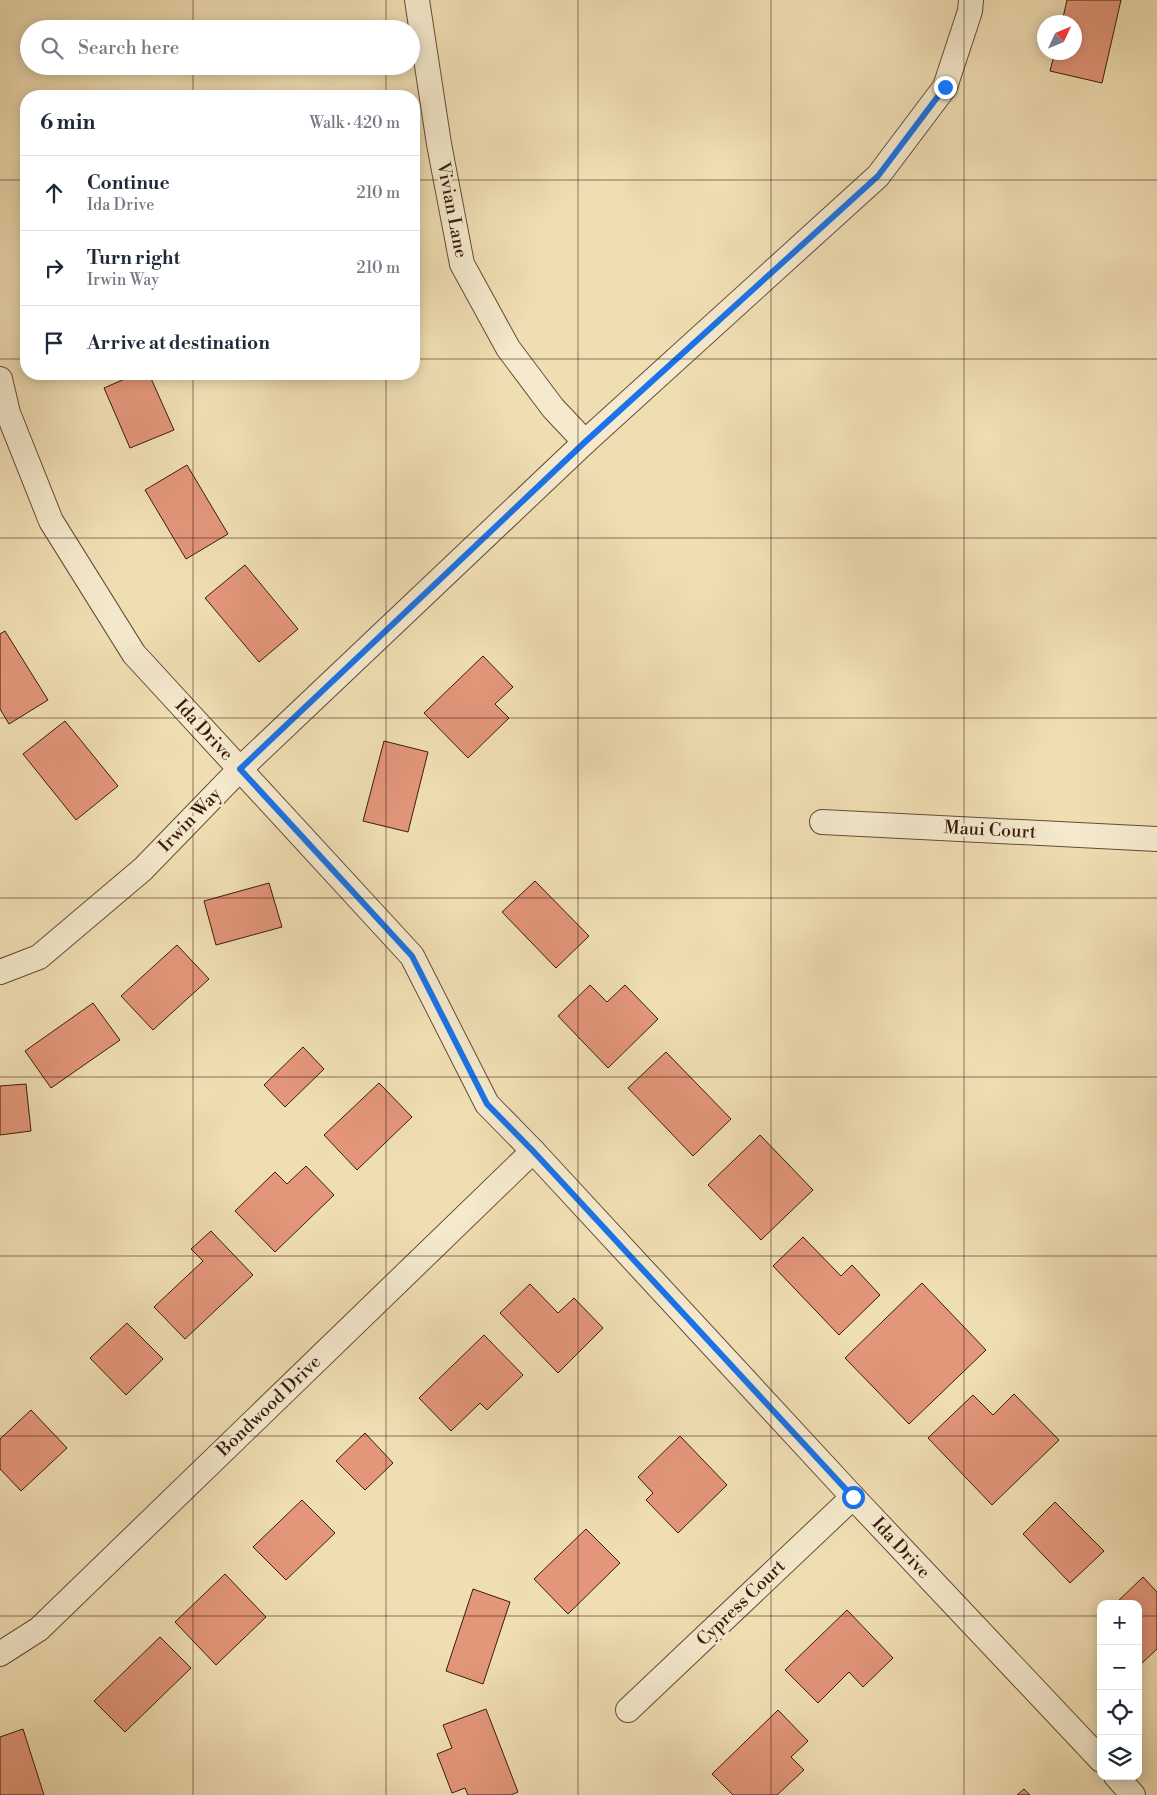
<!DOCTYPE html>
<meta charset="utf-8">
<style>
body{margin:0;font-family:"Libre Bodoni",serif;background:#f2f2f3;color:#1f2937}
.controls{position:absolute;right:15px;bottom:15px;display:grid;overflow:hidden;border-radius:10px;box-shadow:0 2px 12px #0003}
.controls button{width:45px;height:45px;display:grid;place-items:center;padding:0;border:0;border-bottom:1px solid #e0e1e3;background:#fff;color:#1f2937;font:25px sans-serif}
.compass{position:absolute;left:1037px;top:15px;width:45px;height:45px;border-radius:50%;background:#fff;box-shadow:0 2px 12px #0003;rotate:46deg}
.stop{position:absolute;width:15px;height:15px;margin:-11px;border:4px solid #1a73e8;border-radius:50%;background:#fff}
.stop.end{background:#1a73e8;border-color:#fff;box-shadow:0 1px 5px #0008}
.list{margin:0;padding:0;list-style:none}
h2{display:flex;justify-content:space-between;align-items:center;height:65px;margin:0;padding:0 20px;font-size:21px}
h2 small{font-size:16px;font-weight:400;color:#747a83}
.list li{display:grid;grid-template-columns:32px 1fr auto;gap:15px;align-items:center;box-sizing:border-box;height:75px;padding:0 20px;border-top:1px solid #e0e1e3}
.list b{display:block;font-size:19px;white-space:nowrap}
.list p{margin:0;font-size:16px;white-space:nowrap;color:#747a83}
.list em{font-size:16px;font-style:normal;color:#747a83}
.icon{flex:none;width:28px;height:28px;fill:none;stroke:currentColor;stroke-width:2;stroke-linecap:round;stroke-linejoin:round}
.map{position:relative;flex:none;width:1157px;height:1795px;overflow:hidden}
.search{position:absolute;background:#fff;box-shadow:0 2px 12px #0003;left:20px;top:20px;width:400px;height:55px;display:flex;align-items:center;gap:12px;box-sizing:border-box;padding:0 18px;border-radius:28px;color:#747a83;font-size:19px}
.panel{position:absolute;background:#fff;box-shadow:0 2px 12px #0003;left:20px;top:90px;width:400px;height:290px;border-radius:20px}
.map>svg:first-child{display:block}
.building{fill:#e3967a;stroke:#381c0b}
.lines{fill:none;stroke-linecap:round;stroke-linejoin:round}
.minor-casing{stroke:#664c35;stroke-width:26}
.minor{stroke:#f5eace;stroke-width:24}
.route{stroke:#1a73e8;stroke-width:6}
.grid{fill:none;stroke:#381c0b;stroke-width:1;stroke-opacity:0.55}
.labels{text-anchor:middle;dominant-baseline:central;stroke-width:5;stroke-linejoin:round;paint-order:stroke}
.street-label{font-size:18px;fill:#381c0b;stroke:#f5eace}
</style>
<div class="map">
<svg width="1157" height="1795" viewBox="0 0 1157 1795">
<rect width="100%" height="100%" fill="#f0deb3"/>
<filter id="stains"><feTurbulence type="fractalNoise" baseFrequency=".004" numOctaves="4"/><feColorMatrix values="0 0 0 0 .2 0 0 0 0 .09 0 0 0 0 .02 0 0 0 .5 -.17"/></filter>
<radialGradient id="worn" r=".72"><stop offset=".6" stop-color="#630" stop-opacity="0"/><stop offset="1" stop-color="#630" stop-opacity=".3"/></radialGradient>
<g class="building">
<path d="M1067,0H1121L1102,83L1050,71L1055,52H1074V22H1062Z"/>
<path d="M136,374H149L174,430L130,448L104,388Z"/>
<path d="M187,465L228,534L186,559L145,490Z"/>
<path d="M245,565L298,629L259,662L205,598Z"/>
<path d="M5,631L48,700L9,724L0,709V634Z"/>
<path d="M483,656L513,687L495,704L509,718L468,758L424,713Z"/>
<path d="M65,721L118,786L76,820L23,754Z"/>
<path d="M384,741L428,752L408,832L363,821Z"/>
<path d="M535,881L589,936L556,968L502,912Z"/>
<path d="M269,883L282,927L216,945L204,901Z"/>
<path d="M177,945L209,979L153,1030L121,996Z"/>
<path d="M590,985L607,1002L625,985L658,1019L608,1068L558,1016Z"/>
<path d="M93,1003L120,1040L51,1088L25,1051Z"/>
<path d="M303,1047L324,1069L285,1107L264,1085Z"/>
<path d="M666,1052L731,1119L693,1156L628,1088Z"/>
<path d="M379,1083L412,1117L357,1170L324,1135Z"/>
<path d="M26,1084L31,1131L0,1135V1086Z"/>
<path d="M760,1135L813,1190L761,1240L708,1185Z"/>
<path d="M306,1166L334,1195L275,1252L235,1211L275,1172L287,1184Z"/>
<path d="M211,1231L253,1275L185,1339L154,1307L203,1261L191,1249Z"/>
<path d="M803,1237L841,1276L852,1265L880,1295L839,1335L773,1266Z"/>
<path d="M922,1283L986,1350L909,1424L845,1358Z"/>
<path d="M530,1284L558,1313L574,1298L603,1328L558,1373L500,1313Z"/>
<path d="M127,1323L163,1359L126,1395L90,1358Z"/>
<path d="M484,1335L523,1375L487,1410L480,1403L451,1431L419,1398Z"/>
<path d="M1014,1394L1059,1440L992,1505L928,1438L973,1395L993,1415Z"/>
<path d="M31,1410L67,1448L21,1491L0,1469V1439Z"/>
<path d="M365,1433L393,1463L365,1490L336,1461Z"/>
<path d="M680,1436L727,1485L678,1533L646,1500L653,1493L638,1477Z"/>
<path d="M302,1500L335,1533L286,1580L253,1547Z"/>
<path d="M1055,1502L1104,1551L1070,1583L1023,1534Z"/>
<path d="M586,1529L620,1563L568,1614L534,1579Z"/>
<path d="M225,1574L266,1617L216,1665L175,1622Z"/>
<path d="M1143,1577L1157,1592V1649L1141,1664L1138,1662V1604H1115Z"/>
<path d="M473,1589L510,1602L483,1684L446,1671Z"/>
<path d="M847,1610L893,1658L863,1687L849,1672L818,1703L785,1670Z"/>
<path d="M160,1637L191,1668L125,1732L94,1701Z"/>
<path d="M486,1709L518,1792L511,1795H468L465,1788L452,1793L437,1754L452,1748L443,1725Z"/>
<path d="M778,1710L808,1741L791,1757L804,1770L777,1795H733L712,1774Z"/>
<path d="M23,1729L44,1795H0V1737Z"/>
<path d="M1024,1789L1030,1795H1017Z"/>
</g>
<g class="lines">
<g class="minor-casing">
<g id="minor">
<path d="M417,0L439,144L462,264L508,348L553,408L585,442"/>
<path d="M0,379L8,413L51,521L134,654L412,956L487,1104L533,1151L853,1497L1101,1760"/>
<path d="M822,822L1157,839"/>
<path d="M0,972L39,957L143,869L240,769L585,442L878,176L945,87L970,11L971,0"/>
<path d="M0,1654L39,1629L533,1151"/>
<path d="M628,1710L853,1497"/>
<path d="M1116,1776L1133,1795"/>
</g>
</g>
<use href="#minor" class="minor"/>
</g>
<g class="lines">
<path class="route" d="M853,1497L533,1151L487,1104L412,956L240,769L585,442L878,176L945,87"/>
</g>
<path class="grid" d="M193,0V29M386,0V29M578,0V1795M771,0V1795M964,0V1795M193,66V96M386,66V96M0,180H26M414,180H1157M0,359H26M414,359H1157M193,374V1795M386,374V1795M0,538H1157M0,718H1157M0,898H1157M0,1077H1157M0,1256H1157M0,1436H1157M0,1616H1101M1138,1616H1157"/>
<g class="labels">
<g class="street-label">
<text transform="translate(452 210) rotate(79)">Vivian Lane</text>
<text transform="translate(204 730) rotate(47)">Ida Drive</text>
<text transform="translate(190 820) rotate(-46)">Irwin Way</text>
<text transform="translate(990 830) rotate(3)">Maui Court</text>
<text transform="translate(269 1406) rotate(-44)">Bondwood Drive</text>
<text transform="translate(901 1548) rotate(47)">Ida Drive</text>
<text transform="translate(741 1603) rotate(-44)">Cypress Court</text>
</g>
</g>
<rect width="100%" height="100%" filter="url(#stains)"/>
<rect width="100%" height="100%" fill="url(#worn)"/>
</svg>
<div class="controls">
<button>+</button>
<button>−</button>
<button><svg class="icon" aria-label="locate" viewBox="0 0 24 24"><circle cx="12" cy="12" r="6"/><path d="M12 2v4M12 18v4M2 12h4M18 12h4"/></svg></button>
<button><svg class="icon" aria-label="layers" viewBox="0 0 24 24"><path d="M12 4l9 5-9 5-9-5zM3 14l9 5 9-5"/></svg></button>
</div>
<svg class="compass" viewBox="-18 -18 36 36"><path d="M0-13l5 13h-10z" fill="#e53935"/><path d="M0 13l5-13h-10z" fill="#747a83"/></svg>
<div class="stop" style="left:853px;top:1497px"></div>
<div class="stop end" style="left:945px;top:87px"></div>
<div class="search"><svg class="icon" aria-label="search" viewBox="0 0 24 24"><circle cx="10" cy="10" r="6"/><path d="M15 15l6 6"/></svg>Search here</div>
<section class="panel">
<h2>6 min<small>Walk · 420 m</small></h2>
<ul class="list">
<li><svg class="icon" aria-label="ahead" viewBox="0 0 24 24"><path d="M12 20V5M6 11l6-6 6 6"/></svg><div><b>Continue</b><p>Ida Drive</p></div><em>210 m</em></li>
<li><svg class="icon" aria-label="right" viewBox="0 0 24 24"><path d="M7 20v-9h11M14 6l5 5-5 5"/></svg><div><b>Turn right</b><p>Irwin Way</p></div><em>210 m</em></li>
<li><svg class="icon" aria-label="arrive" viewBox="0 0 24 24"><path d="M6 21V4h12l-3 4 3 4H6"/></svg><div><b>Arrive at destination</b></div></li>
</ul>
</section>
</div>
